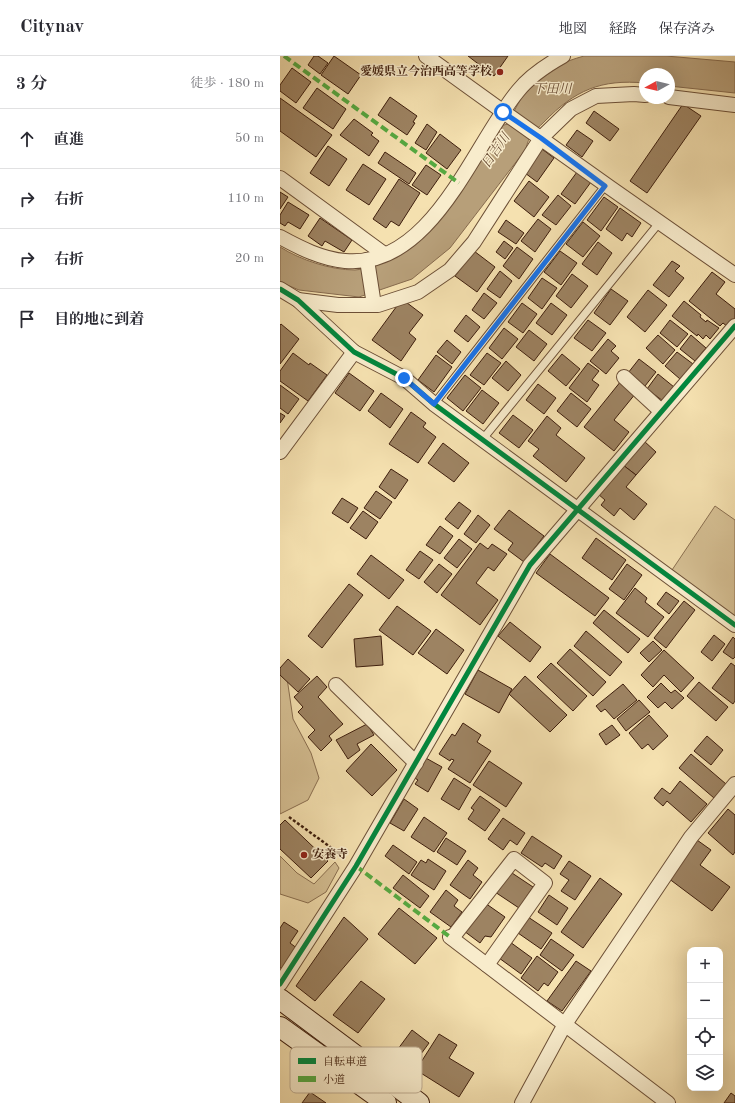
<!DOCTYPE html>
<html lang="ja">
<meta charset="utf-8">
<style>
body{margin:0;font-family:"Old Standard TT","Noto Serif JP",serif;background:#f2f2f3;color:#2b2b33}
.controls{position:absolute;right:12px;bottom:12px;display:grid;overflow:hidden;border-radius:8px;box-shadow:0 4px 16px #0002}
.controls button{width:36px;height:36px;display:grid;place-items:center;padding:0;border:0;border-bottom:1px solid #e1e1e2;background:#fff;color:#2b2b33;font:20px sans-serif}
.compass{position:absolute;left:359px;top:12px;width:36px;height:36px;border-radius:50%;background:#fff;box-shadow:0 4px 16px #0002;rotate:262deg}
.stop{position:absolute;width:12px;height:12px;margin:-9px;border:3px solid #1a73e8;border-radius:50%;background:#fff}
.stop.end{background:#1a73e8;border-color:#fff;box-shadow:0 1px 4px #0008}
.list{margin:0;padding:0;list-style:none}
h2{display:flex;justify-content:space-between;align-items:center;height:52px;margin:0;padding:0 16px;font-size:17px}
h2 small{font-size:13px;font-weight:400;color:#7c7c81}
.list li{display:grid;grid-template-columns:26px 1fr auto;gap:12px;align-items:center;box-sizing:border-box;height:60px;padding:0 16px;border-top:1px solid #e1e1e2}
.list b{display:block;font-size:15px;white-space:nowrap}
.list em{font-size:13px;font-style:normal;color:#7c7c81}
.icon{flex:none;width:22px;height:22px;fill:none;stroke:currentColor;stroke-width:2;stroke-linecap:round;stroke-linejoin:round}
.map{position:relative;flex:none;width:455px;height:1047px;overflow:hidden}
header{display:flex;align-items:center;gap:24px;box-sizing:border-box;height:56px;padding:0 20px;background:#fff;border-bottom:1px solid #e1e1e2}
header strong{font-size:19px}
nav{display:flex;gap:22px;margin-inline-start:auto;font-size:14px}
main{display:flex}
aside{flex:1;background:#fff}
.map>svg:first-child{display:block}
.green{fill:#d6c094;stroke:#8a6f50}
.water{fill:#b79f79;stroke:#876b4e}
.building{fill:#9d8362;stroke:#3e1e0d}
.lines{fill:none;stroke-linecap:round;stroke-linejoin:round}
.lane-casing{stroke:#6c4f36;stroke-width:9}
.street-casing{stroke:#6c4f36;stroke-width:16}
.secondary-casing{stroke:#3e1e0d;stroke-width:22}
.path{stroke:#3e1e0d;stroke-width:2.5;stroke-dasharray:3 2;stroke-linecap:butt}
.lane{stroke:#f8eccc;stroke-width:7}
.street{stroke:#f8eccc;stroke-width:14}
.secondary{stroke:#f8eccc;stroke-width:20}
.quiet{stroke:#55aa41;stroke-width:4;stroke-dasharray:8 4;stroke-linecap:butt}
.cycleway-casing{stroke:#f8eccc;stroke-width:8}
.cycleway{stroke:#00873e;stroke-width:5}
.route{stroke:#1a73e8;stroke-width:5}
.poi-dot{fill:#8f2418;stroke:#f8eccc;stroke-width:1.5}
.labels{text-anchor:middle;dominant-baseline:central;stroke-width:3;stroke-linejoin:round;paint-order:stroke}
.poi-label{font-size:12px;font-weight:bold;fill:#3e1e0d;stroke:#f8eccc;text-anchor:end}
.water-label{font-size:13px;font-style:italic;fill:#684b33;stroke:#f8eccc}
.key{fill:#f8eccc;stroke:#c0ae93;stroke-width:1}
.key-label{font-size:11px;fill:#3e1e0d}
</style>
<header>
<strong>Citynav</strong>
<nav><a>地図</a><a>経路</a><a>保存済み</a></nav>
</header>
<main>
<aside>
<h2>3 分<small>徒歩 · 180 m</small></h2>
<ul class="list">
<li><svg class="icon" aria-label="ahead" viewBox="0 0 24 24"><path d="M12 20V5M6 11l6-6 6 6"/></svg><div><b>直進</b></div><em>50 m</em></li>
<li><svg class="icon" aria-label="right" viewBox="0 0 24 24"><path d="M7 20v-9h11M14 6l5 5-5 5"/></svg><div><b>右折</b></div><em>110 m</em></li>
<li><svg class="icon" aria-label="right" viewBox="0 0 24 24"><path d="M7 20v-9h11M14 6l5 5-5 5"/></svg><div><b>右折</b></div><em>20 m</em></li>
<li><svg class="icon" aria-label="arrive" viewBox="0 0 24 24"><path d="M6 21V4h12l-3 4 3 4H6"/></svg><div><b>目的地に到着</b></div></li>
</ul>
</aside>
<div class="map">
<svg width="455" height="1047" viewBox="0 0 455 1047">
<rect width="100%" height="100%" fill="#f5e1b0"/>
<filter id="stains"><feTurbulence type="fractalNoise" baseFrequency=".005" numOctaves="4"/><feColorMatrix values="0 0 0 0 .2 0 0 0 0 .09 0 0 0 0 .02 0 0 0 .5 -.17"/></filter>
<radialGradient id="worn" r=".72"><stop offset=".6" stop-color="#630" stop-opacity="0"/><stop offset="1" stop-color="#630" stop-opacity=".3"/></radialGradient>
<g class="green">
<path d="M435,450L455,464V561L392,514Z"/>
<path d="M0,616L7,622L13,663L31,697L39,722L28,744L0,758Z"/>
<path d="M0,800L17,817L34,828L55,806L59,812L46,836L28,847L0,838Z"/>
</g>
<path class="water" d="M304,0H386L455,6V37L389,30V18H365V27C321,23 295,34 264,66C255,75 248,80 246,93L170,192L132,223L79,241L19,234L0,226V191C21,204 50,214 75,214C95,213 141,187 154,171C179,140 199,104 220,70L228,68C246,28 261,12 304,0Z"/>
<g class="building">
<path d="M34,0H38L48,7L40,18L28,9Z"/>
<path d="M54,0L81,19L68,38L41,19Z"/>
<path d="M188,0H228L214,20Z"/>
<path d="M12,12L31,26L16,47L0,35V29Z"/>
<path d="M37,32L66,53L53,73L23,52Z"/>
<path d="M110,41L137,60L133,66L135,67L127,79L98,59Z"/>
<path d="M0,42L52,79L36,101L0,75Z"/>
<path d="M403,48L421,60L367,137L350,125Z"/>
<path d="M314,55L339,73L330,85L306,67Z"/>
<path d="M74,63L93,77L91,79L99,85L89,100L60,79Z"/>
<path d="M147,68L157,76L146,94L135,87Z"/>
<path d="M297,74L313,85L302,101L286,89Z"/>
<path d="M160,78L181,94L167,113L146,97Z"/>
<path d="M48,90L67,103L49,130L30,117Z"/>
<path d="M262,93L274,102L257,126L245,117Z"/>
<path d="M105,96L136,117L129,128L98,107Z"/>
<path d="M83,108L106,123L89,149L66,134Z"/>
<path d="M146,109L161,119L147,139L132,129Z"/>
<path d="M297,116L311,126L295,148L281,138Z"/>
<path d="M119,123L140,137L119,170L111,165L106,172L93,163Z"/>
<path d="M249,125L269,141L254,161L234,145Z"/>
<path d="M0,136L8,141L0,153Z"/>
<path d="M278,139L291,150L276,169L262,159Z"/>
<path d="M324,141L338,151L321,175L307,164Z"/>
<path d="M8,146L29,159L20,173L8,166L5,170L0,167V159Z"/>
<path d="M340,152L361,167L352,181L347,177L342,185L326,173Z"/>
<path d="M40,162L72,184L64,196L45,185L42,190L28,180Z"/>
<path d="M258,163L271,173L255,196L241,185Z"/>
<path d="M226,164L244,177L236,188L218,176Z"/>
<path d="M303,166L320,180L303,201L286,188Z"/>
<path d="M224,185L233,192L225,203L216,196Z"/>
<path d="M318,186L332,197L317,219L302,208Z"/>
<path d="M237,191L253,203L239,223L223,210Z"/>
<path d="M194,195L215,211L197,236L175,220Z"/>
<path d="M280,195L297,207L281,229L264,216Z"/>
<path d="M392,205L400,210L395,215L404,222L389,241L373,229Z"/>
<path d="M220,215L232,225L220,242L207,233Z"/>
<path d="M432,216L445,226L436,238L455,253V262L448,271L443,267L440,270L409,245Z"/>
<path d="M292,218L308,230L291,252L276,240Z"/>
<path d="M262,222L277,232L262,253L248,242Z"/>
<path d="M331,233L348,245L330,269L314,257Z"/>
<path d="M368,234L387,249L365,276L347,261Z"/>
<path d="M204,237L217,247L204,263L192,254Z"/>
<path d="M122,243L143,259L129,277L136,283L121,305L92,284Z"/>
<path d="M404,245L421,259L420,261L426,266L427,264L439,272L430,283L426,279L423,283L418,278L417,280L392,260Z"/>
<path d="M242,247L257,258L243,277L228,266Z"/>
<path d="M271,247L287,259L272,279L256,267Z"/>
<path d="M186,259L200,271L188,286L174,275Z"/>
<path d="M308,264L326,277L312,295L294,282Z"/>
<path d="M390,264L408,278L397,291L380,277Z"/>
<path d="M1,268L19,283L0,308V269Z"/>
<path d="M224,272L238,283L222,303L209,292Z"/>
<path d="M249,274L267,288L254,305L236,291Z"/>
<path d="M378,279L395,294L383,308L366,292Z"/>
<path d="M411,279L426,292L415,305L400,293Z"/>
<path d="M328,283L336,290L331,295L339,302L326,318L310,305Z"/>
<path d="M167,284L181,296L172,308L157,296Z"/>
<path d="M397,296L413,308L400,323L385,310Z"/>
<path d="M13,297L29,309L30,307L47,319L28,345L0,325V315Z"/>
<path d="M207,297L221,307L204,329L190,319Z"/>
<path d="M282,298L300,313L286,330L268,315Z"/>
<path d="M156,299L172,311L154,336L138,324Z"/>
<path d="M359,303L376,316L365,330L348,317Z"/>
<path d="M226,305L241,319L228,335L212,322Z"/>
<path d="M308,307L319,315L312,324L319,329L307,346L289,332Z"/>
<path d="M69,317L94,335L80,355L55,337Z"/>
<path d="M378,318L394,331L383,345L367,333Z"/>
<path d="M185,319L201,332L183,355L167,342Z"/>
<path d="M341,325L356,337L334,364L349,376L334,395L304,371Z"/>
<path d="M258,328L276,342L264,358L246,344Z"/>
<path d="M0,329L19,343L8,358L0,352Z"/>
<path d="M202,334L219,347L203,368L186,355Z"/>
<path d="M101,337L123,353L110,372L88,355Z"/>
<path d="M291,337L311,353L297,371L277,355Z"/>
<path d="M131,356L146,367L143,371L156,381L138,407L109,388Z"/>
<path d="M0,357L5,360L0,367Z"/>
<path d="M233,359L253,374L239,392L219,377Z"/>
<path d="M267,360L281,372L276,379L305,402L286,426L253,400L259,393L248,385Z"/>
<path d="M364,385L376,396L356,419L343,409Z"/>
<path d="M163,387L189,407L174,426L148,407Z"/>
<path d="M343,409L356,419L346,431L367,448L354,464L340,452L334,460L321,449L325,444L318,438Z"/>
<path d="M111,413L128,424L115,443L99,431Z"/>
<path d="M96,435L112,446L100,463L84,452Z"/>
<path d="M62,442L78,452L68,467L52,457Z"/>
<path d="M179,446L191,455L178,473L165,463Z"/>
<path d="M229,454L264,480L244,506L228,494L233,487L214,473Z"/>
<path d="M83,455L98,466L86,483L70,472Z"/>
<path d="M198,459L210,469L196,487L184,478Z"/>
<path d="M160,470L173,480L160,498L146,489Z"/>
<path d="M316,482L346,504L332,524L302,502Z"/>
<path d="M179,483L192,493L177,512L164,502Z"/>
<path d="M200,487L208,493L212,488L227,498L214,515L208,511L196,527L218,544L200,569L161,539Z"/>
<path d="M140,495L153,504L139,523L126,514Z"/>
<path d="M270,498L329,542L315,560L256,517Z"/>
<path d="M91,499L124,524L109,543L77,518Z"/>
<path d="M159,508L172,518L157,537L144,526Z"/>
<path d="M347,508L362,519L344,544L329,533Z"/>
<path d="M69,528L83,539L42,592L28,580Z"/>
<path d="M355,532L367,542L365,546L384,561L368,581L336,557Z"/>
<path d="M386,536L399,545L389,558L377,548Z"/>
<path d="M404,545L415,554L386,592L374,582Z"/>
<path d="M117,550L151,575L133,599L99,574Z"/>
<path d="M324,554L360,583L348,597L313,567Z"/>
<path d="M230,566L261,591L250,606L218,580Z"/>
<path d="M156,573L184,594L167,618L138,597Z"/>
<path d="M306,575L342,606L330,620L294,590Z"/>
<path d="M434,579L445,588L432,605L421,596Z"/>
<path d="M101,580L103,609L76,611L74,583Z"/>
<path d="M453,581L455,583V601L453,603L443,596Z"/>
<path d="M373,585L382,594L369,606L360,597Z"/>
<path d="M290,593L326,626L313,640L277,607Z"/>
<path d="M384,594L414,622L401,636L384,619L373,631L361,619Z"/>
<path d="M8,603L30,623L18,636L0,619V612Z"/>
<path d="M271,607L307,640L293,655L257,621Z"/>
<path d="M451,607L455,610V645L453,648L432,632Z"/>
<path d="M198,614L232,633L219,657L185,638Z"/>
<path d="M37,620L47,631L38,641L63,668L49,680L52,684L41,695L28,681L35,674L18,656L23,651L14,641Z"/>
<path d="M245,620L287,659L270,676L229,638Z"/>
<path d="M419,626L448,651L436,665L407,640Z"/>
<path d="M381,627L391,637L395,634L404,642L392,653L385,646L378,652L367,641Z"/>
<path d="M343,628L357,644L334,663L325,653L321,656L316,650Z"/>
<path d="M359,644L370,656L346,675L337,663Z"/>
<path d="M369,659L388,680L373,694L368,688L362,693L349,677Z"/>
<path d="M183,667L201,679L197,686L211,695L190,727L168,713L174,704L171,703L170,705L159,698L172,678L175,680Z"/>
<path d="M87,668L94,679L77,688L80,694L68,703L56,684Z"/>
<path d="M332,669L340,679L326,689L319,678Z"/>
<path d="M427,680L443,694L431,709L414,695Z"/>
<path d="M91,688L117,714L92,740L66,715Z"/>
<path d="M411,698L446,728L434,742L399,712Z"/>
<path d="M144,701L162,711L148,736L135,728L138,724L133,721Z"/>
<path d="M209,705L242,727L226,751L193,729Z"/>
<path d="M174,722L191,733L179,754L161,743Z"/>
<path d="M400,725L427,748L411,766L387,745L383,750L374,742L382,732L390,738Z"/>
<path d="M200,740L220,754L205,775L188,763L194,754L191,752Z"/>
<path d="M124,743L138,753L124,775L110,767Z"/>
<path d="M448,753L455,759V796L453,799L428,777Z"/>
<path d="M144,761L167,777L154,796L131,781Z"/>
<path d="M223,762L245,777L237,789L230,784L223,794L208,783Z"/>
<path d="M5,764L48,805L31,822L0,793V769Z"/>
<path d="M252,780L282,800L274,813L265,807L262,811L241,797Z"/>
<path d="M166,782L186,795L177,809L157,796Z"/>
<path d="M417,784L431,794L420,809L450,831L432,855L388,822Z"/>
<path d="M113,789L137,806L129,818L105,800Z"/>
<path d="M148,803L166,815L154,834L131,819L141,804L146,807Z"/>
<path d="M188,804L198,812L193,819L202,826L190,843L170,829Z"/>
<path d="M289,805L311,820L295,844L281,835L289,824L280,818Z"/>
<path d="M229,815L253,831L239,852L215,836Z"/>
<path d="M123,819L149,840L140,852L113,832Z"/>
<path d="M320,822L342,838L303,892L281,876Z"/>
<path d="M166,834L178,844L174,850L182,856L171,871L150,856Z"/>
<path d="M269,839L288,852L277,869L258,856Z"/>
<path d="M205,847L225,861L211,881L205,880L200,887L184,875Z"/>
<path d="M119,852L157,882L135,908L98,878Z"/>
<path d="M64,861L88,883L35,945L16,930Z"/>
<path d="M248,861L272,877L261,893L238,877Z"/>
<path d="M4,866L18,875L10,887L18,893L5,913L0,912V872Z"/>
<path d="M271,883L294,899L282,915L260,899Z"/>
<path d="M230,886L252,902L241,918L219,902Z"/>
<path d="M257,900L278,916L268,930L264,927L258,935L241,922Z"/>
<path d="M296,905L311,915L282,955L267,945Z"/>
<path d="M81,925L105,943L78,977L53,959Z"/>
<path d="M132,974L149,987L133,1009L115,997Z"/>
<path d="M159,978L177,989L169,1002L194,1017L179,1041L136,1014Z"/>
<path d="M30,1036L46,1047H22Z"/>
<path d="M451,1037L455,1040V1047H444Z"/>
</g>
<g class="lines">
<g class="lane-casing">
<g id="lane">
<path d="M154,348L325,130"/>
<path d="M202,384L379,167"/>
</g>
</g>
<g class="street-casing">
<g id="street">
<path d="M146,0C248,74 351,147 455,219"/>
<path d="M389,41L455,49"/>
<path d="M0,122L104,198"/>
<path d="M0,181C20,192 42,203 65,205C152,213 193,89 238,35C250,20 265,10 283,0"/>
<path d="M87,204L94,249"/>
<path d="M0,233L18,244L74,296L124,322L154,348L455,569"/>
<path d="M18,244L58,249H98L138,236L170,214L194,186L261,82L291,53L316,40L354,38L365,39"/>
<path d="M344,321L381,355"/>
<path d="M0,396L74,296"/>
<path d="M56,629L136,707"/>
<path d="M170,881L388,1047"/>
<path d="M172,882L234,803L265,827L207,909"/>
<path d="M0,928L76,810L250,509L455,270"/>
<path d="M242,1047L285,968L411,781L455,728"/>
</g>
</g>
<g class="secondary-casing">
<g id="secondary">
<path d="M0,943L139,1047"/>
<path d="M0,971L106,1047"/>
</g>
</g>
<path class="path" d="M9,761L64,801"/>
<use href="#lane" class="lane"/>
<use href="#street" class="street"/>
<use href="#secondary" class="secondary"/>
<g class="quiet">
<path d="M4,0L179,127"/>
<path d="M76,810L170,881"/>
</g>
<g class="cycleway-casing">
<g id="cycleway">
<path d="M0,233L18,244L74,296L124,322L154,348L455,569"/>
<path d="M0,928L76,810L250,509L455,270"/>
</g>
</g>
<use href="#cycleway" class="cycleway"/>
</g>
<g class="lines">
<path class="route" d="M124,322L154,348L325,130L261,82L223,56"/>
</g>
<g class="poi-dot">
<circle cx="220" cy="16" r="4"/>
<circle cx="24" cy="799" r="4"/>
</g>
<g class="labels">
<g class="poi-label">
<text x="212" y="16">愛媛県立今治西高等学校</text>
<text x="32" y="799" text-anchor="start">安養寺</text>
</g>
<g class="water-label">
<text x="272" y="33">下田川</text>
<text transform="translate(216 95) rotate(-55)">日吉川</text>
</g>
</g>
<rect x="10" y="991" width="132" height="46" rx="6" class="key"/>
<rect x="18" y="1002" width="18" height="6" fill="#00873e"/>
<rect x="18" y="1020" width="18" height="6" fill="#55aa41"/>
<g class="key-label">
<text x="43" y="1009">自転車道</text>
<text x="43" y="1027">小道</text>
</g>
<rect width="100%" height="100%" filter="url(#stains)"/>
<rect width="100%" height="100%" fill="url(#worn)"/>
</svg>
<div class="controls">
<button>+</button>
<button>−</button>
<button><svg class="icon" aria-label="locate" viewBox="0 0 24 24"><circle cx="12" cy="12" r="6"/><path d="M12 2v4M12 18v4M2 12h4M18 12h4"/></svg></button>
<button><svg class="icon" aria-label="layers" viewBox="0 0 24 24"><path d="M12 4l9 5-9 5-9-5zM3 14l9 5 9-5"/></svg></button>
</div>
<svg class="compass" viewBox="-18 -18 36 36"><path d="M0-13l5 13h-10z" fill="#e53935"/><path d="M0 13l5-13h-10z" fill="#7c7c81"/></svg>
<div class="stop" style="left:223px;top:56px"></div>
<div class="stop end" style="left:124px;top:322px"></div>
</div>
</main>
